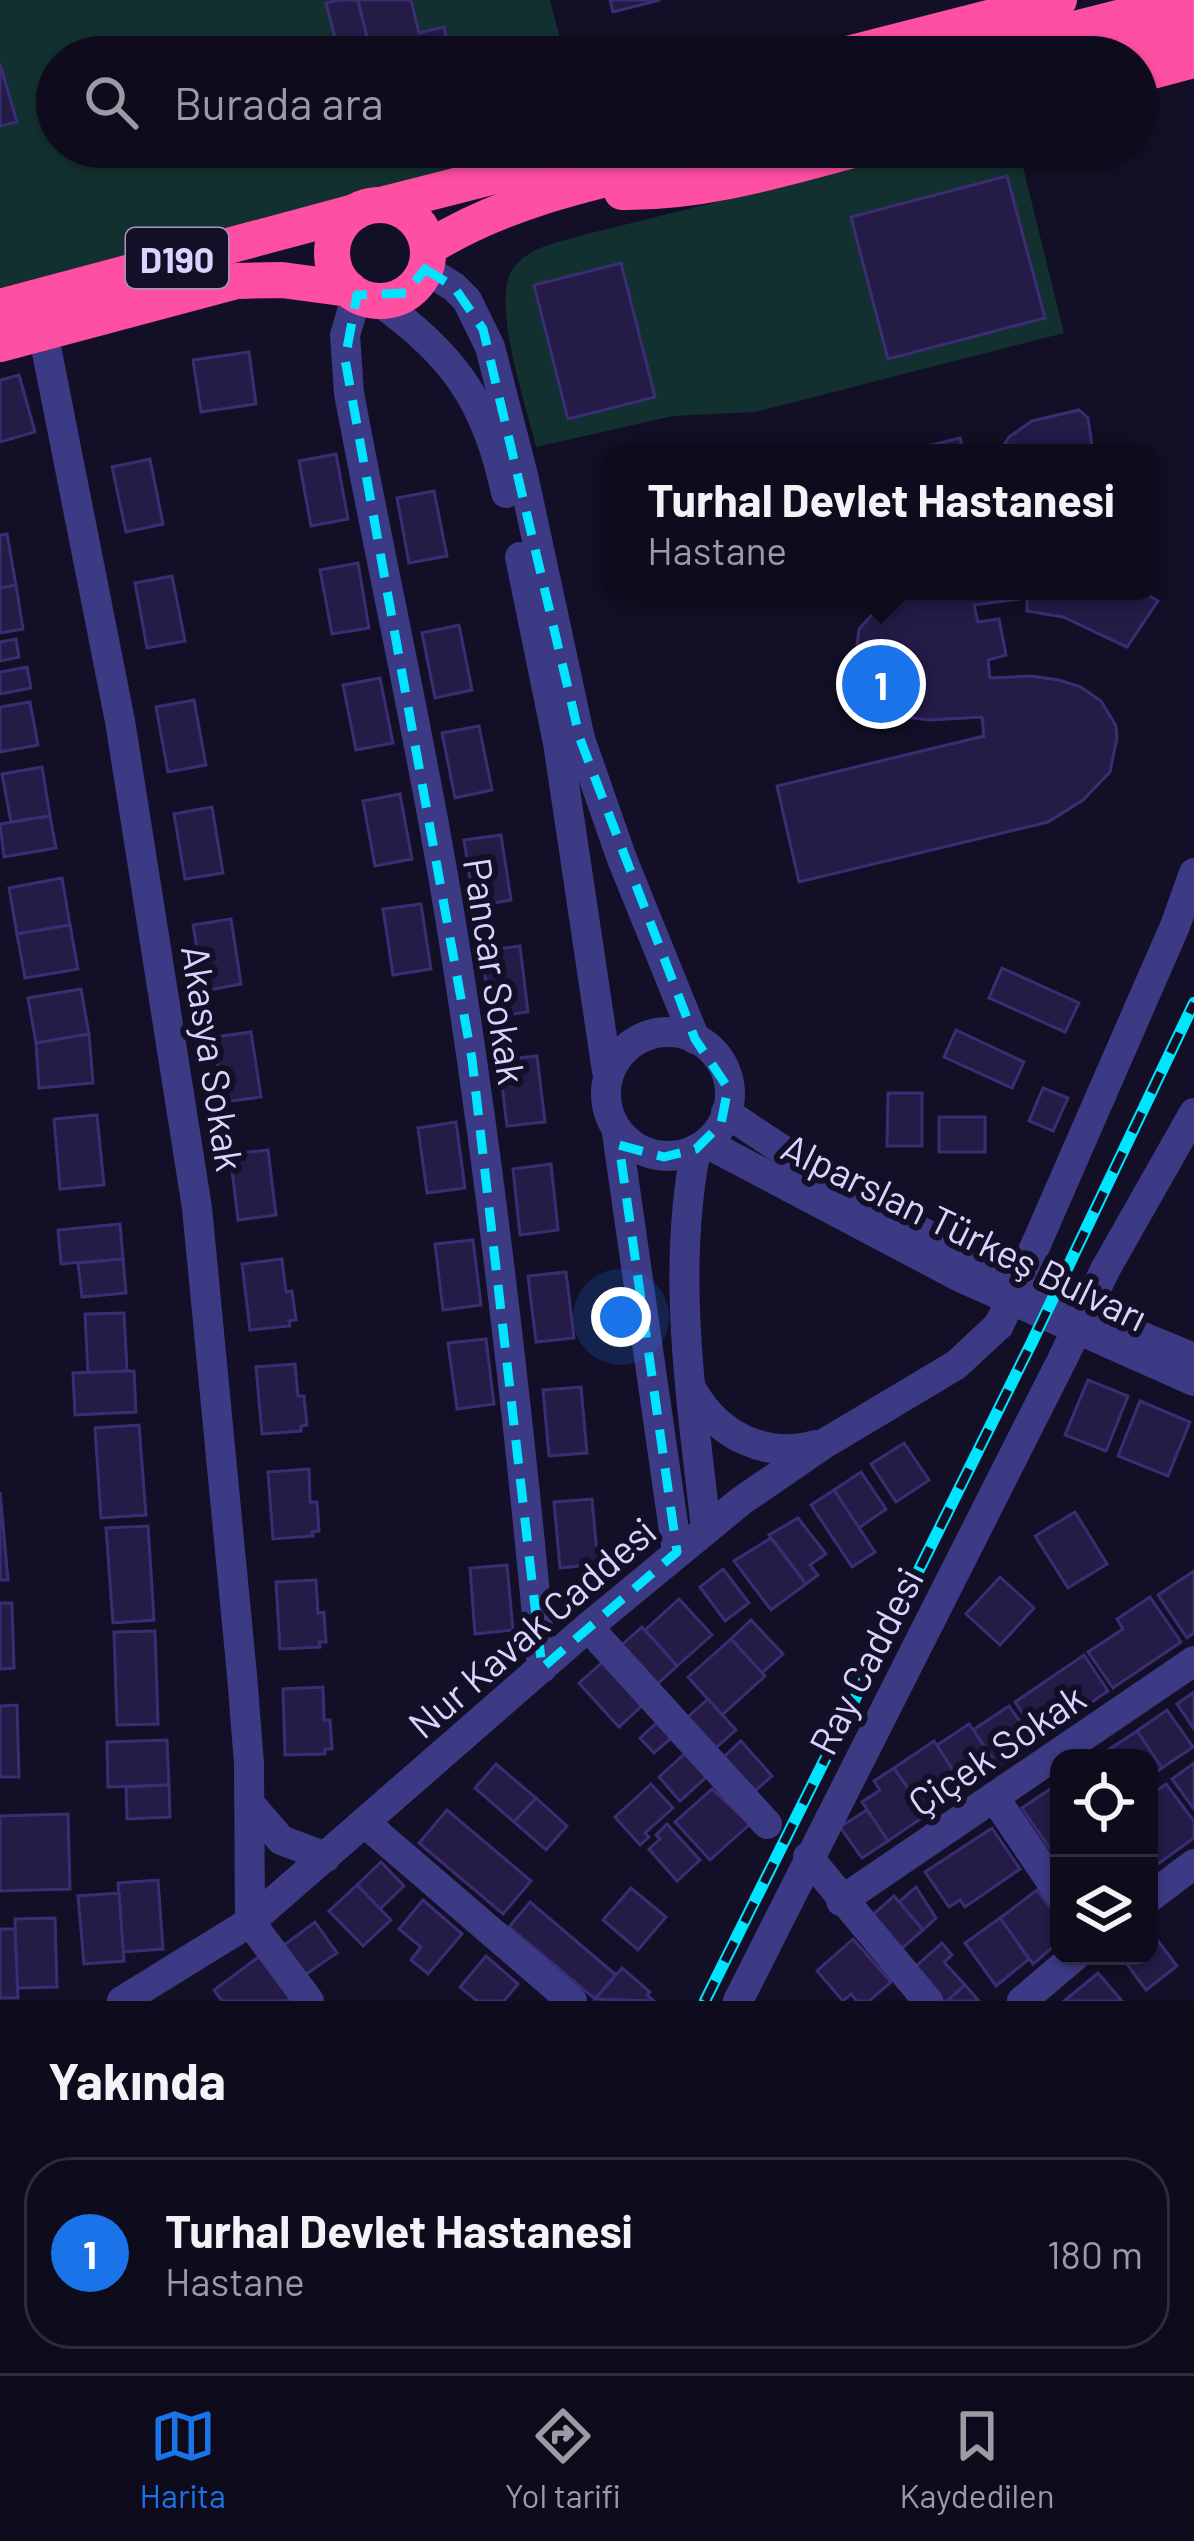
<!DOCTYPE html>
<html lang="tr">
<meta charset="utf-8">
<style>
body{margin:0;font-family:Barlow,sans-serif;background:#171425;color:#f1f3f6}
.controls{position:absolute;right:36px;bottom:36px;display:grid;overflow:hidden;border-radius:24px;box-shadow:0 3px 9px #0004}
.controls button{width:108px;height:108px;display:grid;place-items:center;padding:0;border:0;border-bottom:3px solid #2e2b3b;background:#0e0b1c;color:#f1f3f6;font:60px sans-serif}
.you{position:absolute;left:621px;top:1317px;width:42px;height:42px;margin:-30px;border:9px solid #fff;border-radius:50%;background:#1a73e8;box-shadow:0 0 0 18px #1a73e833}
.badge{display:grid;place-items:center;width:78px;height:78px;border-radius:50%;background:#1a73e8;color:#fff;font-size:39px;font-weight:700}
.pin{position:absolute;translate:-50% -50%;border:6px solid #fff;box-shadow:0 3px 12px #0006}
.popup{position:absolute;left:602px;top:444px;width:558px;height:156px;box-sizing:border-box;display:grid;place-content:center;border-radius:24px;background:#0e0b1c;filter:drop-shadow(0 3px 9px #0005);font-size:39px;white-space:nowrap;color:#9b9ba3}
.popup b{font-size:45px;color:#f1f3f6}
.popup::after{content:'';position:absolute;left:50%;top:100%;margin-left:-24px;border:24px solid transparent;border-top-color:#0e0b1c}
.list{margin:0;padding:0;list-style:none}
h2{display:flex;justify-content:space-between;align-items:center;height:156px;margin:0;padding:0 48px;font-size:51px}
h2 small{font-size:39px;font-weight:400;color:#9b9ba3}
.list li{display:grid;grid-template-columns:78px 1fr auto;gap:36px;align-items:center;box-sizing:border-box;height:192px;margin:0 24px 24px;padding:0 24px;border:3px solid #2e2b3b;border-radius:48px}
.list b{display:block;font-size:45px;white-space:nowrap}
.list p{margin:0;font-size:39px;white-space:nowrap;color:#9b9ba3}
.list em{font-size:39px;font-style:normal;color:#9b9ba3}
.icon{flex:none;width:66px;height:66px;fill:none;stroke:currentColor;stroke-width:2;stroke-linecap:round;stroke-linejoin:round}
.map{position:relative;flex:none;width:1194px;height:2001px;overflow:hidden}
.search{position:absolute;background:#0e0b1c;box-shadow:0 3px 9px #0004;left:36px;right:36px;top:36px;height:132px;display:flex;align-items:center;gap:30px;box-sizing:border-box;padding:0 42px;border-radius:66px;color:#9b9ba3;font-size:45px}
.sheet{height:372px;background:#0e0b1c}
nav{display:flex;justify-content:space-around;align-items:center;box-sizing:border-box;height:168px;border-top:3px solid #2e2b3b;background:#0e0b1c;font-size:33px;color:#9b9ba3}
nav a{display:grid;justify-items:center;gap:6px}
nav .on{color:#1a73e8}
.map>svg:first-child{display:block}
.green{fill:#12302f}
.building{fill:#241b47;stroke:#3b2d73;stroke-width:3}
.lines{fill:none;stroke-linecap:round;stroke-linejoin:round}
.minor{stroke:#3d3a85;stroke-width:30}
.highway{stroke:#ff4fa3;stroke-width:36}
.rail-casing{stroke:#00e5ff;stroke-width:12}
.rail{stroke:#130f26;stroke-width:8;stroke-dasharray:22;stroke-linecap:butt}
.minor-bridge{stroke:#3d3a85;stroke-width:30}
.marked{fill:none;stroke:#00e5ff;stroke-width:9;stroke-dasharray:24 15;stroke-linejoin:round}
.labels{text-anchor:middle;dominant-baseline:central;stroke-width:12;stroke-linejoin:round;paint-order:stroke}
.shield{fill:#130f26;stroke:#9e99be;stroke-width:3}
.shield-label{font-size:36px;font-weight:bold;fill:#d9d4ff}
.street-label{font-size:39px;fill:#d9d4ff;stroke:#130f26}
</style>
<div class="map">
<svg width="1194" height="2001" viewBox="0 0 1194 2001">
<rect width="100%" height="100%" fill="#130f26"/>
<g class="green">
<path d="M0,0H550L565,57H57V147H539L0,288Z"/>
<path d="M938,147H1018L1064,333L755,412L673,416L536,447C527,408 491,304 512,270C526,248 556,243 579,236Z"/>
</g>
<g class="building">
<path d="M338,0H358L369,45L339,53L326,3Z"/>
<path d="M358,0H411L419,33L444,27L451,57H350L348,50L369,45Z"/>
<path d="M610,0H660L613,12Z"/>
<path d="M0,64L17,122L0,126Z"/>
<path d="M1087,147H1119L1121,153L1090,161Z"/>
<path d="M1007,176L1045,318L888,359L851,217Z"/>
<path d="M621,263L655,397L568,419L534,285Z"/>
<path d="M249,352L256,404L201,412L193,360Z"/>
<path d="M19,375L35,432L0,442V380Z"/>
<path d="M1079,410L1088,418L1093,453H999L1009,437L1032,421Z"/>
<path d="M960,438L964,453H899Z"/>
<path d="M336,454L348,519L311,526L299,461Z"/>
<path d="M150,459L163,524L126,532L112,467Z"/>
<path d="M434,491L447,556L409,563L397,498Z"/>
<path d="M7,534L16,585L0,588V535Z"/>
<path d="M358,563L369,628L332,634L320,570Z"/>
<path d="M172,576L185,641L147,648L135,583Z"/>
<path d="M16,585L23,629L0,633V588Z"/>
<path d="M894,591H1141L1158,601L1127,647L1063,617L1027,611V598L974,605L978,622L999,619L1006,655L988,660L990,678L1031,676L1059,680L1081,687L1101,701L1116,726L1117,738L1110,772L1083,800L1048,822L799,882L777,786L984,736L982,717L929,720L906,717L889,711L864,687L855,663L859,629Z"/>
<path d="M459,625L472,690L435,698L422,633Z"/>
<path d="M16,639L19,657L0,661V642Z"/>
<path d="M27,667L31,688L0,694V672Z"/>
<path d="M380,678L393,743L356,750L343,685Z"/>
<path d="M194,700L206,765L168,772L156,707Z"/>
<path d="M30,702L38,745L0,752V707Z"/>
<path d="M479,726L492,790L455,798L442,733Z"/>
<path d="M42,767L50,816L11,822L2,774Z"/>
<path d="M400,794L412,859L375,866L363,801Z"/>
<path d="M212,807L223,873L185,879L174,814Z"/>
<path d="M50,816L56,848L4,857L0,824Z"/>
<path d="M501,835L511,900L474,906L464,840Z"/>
<path d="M62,878L70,925L17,934L9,888Z"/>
<path d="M421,904L431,969L393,975L383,909Z"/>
<path d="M231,919L241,984L204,991L193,925Z"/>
<path d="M70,925L78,969L25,978L17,934Z"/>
<path d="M520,946L528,1012L490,1017L482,951Z"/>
<path d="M1002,968L1079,1003L1065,1032L989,998Z"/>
<path d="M81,989L89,1034L36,1043L28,998Z"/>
<path d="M956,1030L1024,1062L1012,1088L944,1057Z"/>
<path d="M251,1032L261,1097L223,1102L214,1037Z"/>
<path d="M89,1034L93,1083L39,1088L36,1043Z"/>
<path d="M537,1056L545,1122L507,1126L499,1060Z"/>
<path d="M1043,1088L1068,1098L1053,1131L1029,1121Z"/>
<path d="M888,1093H922V1146H887Z"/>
<path d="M97,1115L104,1185L60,1189L54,1119Z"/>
<rect x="939" y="1117" width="46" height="35"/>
<path d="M456,1122L465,1188L427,1193L418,1128Z"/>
<path d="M268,1150L276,1215L238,1220L230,1154Z"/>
<path d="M551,1164L558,1230L520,1235L513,1169Z"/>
<path d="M120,1224L123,1259L61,1264L58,1230Z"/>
<path d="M473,1240L481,1305L443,1310L435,1244Z"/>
<path d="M123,1259L126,1293L82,1297L78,1263Z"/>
<path d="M282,1259L286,1292L292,1291L296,1320L289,1321L290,1326L250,1330L242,1264Z"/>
<path d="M566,1272L574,1338L536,1342L528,1276Z"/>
<path d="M124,1313L127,1371L88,1373L85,1314Z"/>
<path d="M486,1339L494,1404L457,1409L448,1343Z"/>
<path d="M295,1364L298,1396H304L307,1425L301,1426V1431L262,1434L256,1367Z"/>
<path d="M127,1371H134L136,1412L75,1415L73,1373Z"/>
<path d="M1088,1380L1128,1396L1106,1451L1065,1435Z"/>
<path d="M581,1387L587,1453L549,1456L543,1390Z"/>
<path d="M1140,1401L1190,1422L1168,1476L1118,1456Z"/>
<path d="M139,1425L146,1515L101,1518L95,1428Z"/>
<path d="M904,1443L929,1480L896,1502L871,1464Z"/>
<path d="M309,1469L310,1502H317L319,1531L312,1532L313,1536L273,1539L268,1472Z"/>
<path d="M861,1472L886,1509L859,1528L834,1490Z"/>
<path d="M834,1490L875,1552L852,1567L811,1505Z"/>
<path d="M0,1492L8,1580H0Z"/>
<path d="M592,1499L598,1564L560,1568L554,1502Z"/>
<path d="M1075,1512L1107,1564L1068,1588L1035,1536Z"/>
<path d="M798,1518L826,1554L810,1565L818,1575L806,1584L769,1535Z"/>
<path d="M148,1526L154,1620L113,1623L106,1528Z"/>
<path d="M771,1538L806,1584L771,1610L734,1561Z"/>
<path d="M507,1565L513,1630L475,1634L470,1568Z"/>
<path d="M723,1569L749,1603L725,1621L700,1587Z"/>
<path d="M1194,1571V1633L1187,1638L1158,1595Z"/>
<path d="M1000,1577L1034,1608L1000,1645L966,1614Z"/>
<path d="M316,1580L318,1613L324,1612L326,1642H319L320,1647L280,1649L276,1582Z"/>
<path d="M1150,1597L1181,1642L1113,1688L1088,1652L1123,1629L1117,1619Z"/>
<path d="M679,1599L712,1635L677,1666L645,1630Z"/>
<path d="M0,1603H12L14,1668L0,1669Z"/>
<path d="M751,1620L783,1654L762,1673L731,1639Z"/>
<path d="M642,1627L677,1666L652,1689L616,1650Z"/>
<path d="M155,1631L158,1724L117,1725L114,1632Z"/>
<path d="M731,1639L765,1676L722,1715L688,1677Z"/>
<path d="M1084,1655L1108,1691L1039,1738L1015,1702Z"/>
<path d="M608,1657L647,1701L619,1727L579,1683Z"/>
<path d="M323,1687L324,1720H330L332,1749H325V1754L285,1755L283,1689Z"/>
<path d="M1194,1692V1729L1177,1704Z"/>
<path d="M708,1699L736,1730L710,1753L682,1722Z"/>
<path d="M17,1705L19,1777H0V1706Z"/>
<path d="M1009,1706L1034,1741L998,1766L973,1730Z"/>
<path d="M1167,1710L1193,1747L1162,1768L1137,1731Z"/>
<path d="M663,1717L677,1733L654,1753L640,1738Z"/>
<path d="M969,1724L998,1766L965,1788L936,1746Z"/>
<path d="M1137,1731L1162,1768L1149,1777V1758H1105L1102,1754Z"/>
<path d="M167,1740L169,1785L108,1787L107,1742Z"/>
<path d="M741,1741L772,1776L749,1796L718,1762Z"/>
<path d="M934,1741L965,1788L926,1815L894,1768Z"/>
<path d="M691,1748L712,1772L680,1801L659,1777Z"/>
<path d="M1194,1763V1809L1172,1779Z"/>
<path d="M496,1764L536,1798L514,1822L475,1788Z"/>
<path d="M894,1768L926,1815L888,1841L862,1802L880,1790L874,1781Z"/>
<path d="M1059,1783V1843L1050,1849L1022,1808Z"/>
<path d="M651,1784L673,1808L645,1833L649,1837L640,1845L615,1817Z"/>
<path d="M1166,1784L1194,1821V1838L1158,1864L1149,1852V1796Z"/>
<path d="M169,1785L170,1817L127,1819L126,1787Z"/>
<path d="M712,1789L750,1824L710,1860L675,1822Z"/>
<path d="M536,1798L567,1826L546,1850L514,1822Z"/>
<path d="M447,1810L531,1881L503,1914L419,1843Z"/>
<path d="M867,1810L888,1841L862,1858L840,1827Z"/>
<path d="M68,1814L70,1889L0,1891V1816Z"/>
<path d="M667,1824L700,1860L677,1881L649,1849L660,1839L656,1835Z"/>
<path d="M992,1828L1020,1869L965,1907L960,1900L949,1907L925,1872Z"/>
<path d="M381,1862L404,1886L380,1909L357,1885Z"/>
<path d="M158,1880L163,1949L123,1952L118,1883Z"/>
<path d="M357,1885L391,1920L363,1946L329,1911Z"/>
<path d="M916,1887L936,1918L923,1930L899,1902Z"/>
<path d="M631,1888L666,1917L638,1950L603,1920Z"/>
<path d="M1037,1890L1059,1919V1942L1033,1964L1000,1918Z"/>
<path d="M119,1893L124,1961L84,1964L78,1896Z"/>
<path d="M894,1896L923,1930L899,1951L869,1918Z"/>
<path d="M423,1900L462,1934L428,1974L411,1960L421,1947L399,1929Z"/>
<path d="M530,1902L616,1975L595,1999L509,1927Z"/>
<path d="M55,1918L57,1987L17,1988L15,1919Z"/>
<path d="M1000,1918L1029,1959L996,1986L965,1943Z"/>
<path d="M315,1922L337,1953L305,1975L284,1945Z"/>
<path d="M0,1929H15L18,1998H0Z"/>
<path d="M1152,1933L1177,1966L1146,1990L1121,1956H1149Z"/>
<path d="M853,1939L891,1982L869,2001H857L851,1994L843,2001L817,1971Z"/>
<path d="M942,1943L952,1955L944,1962L965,1985L947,2001H943L914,1968Z"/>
<path d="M260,1956L291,1998L286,2001H222L214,1990Z"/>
<path d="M486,1956L518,1984L504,2001H477L460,1987Z"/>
<path d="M622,1968L650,1992L647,1995L654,2001L595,1999Z"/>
<path d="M1098,1973L1122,2001H1064Z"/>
<path d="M965,1985L979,2001H947Z"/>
</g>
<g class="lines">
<g class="minor">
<path d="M425,269L454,287L467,300L490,347L523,475L580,739L622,859L695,1039"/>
<path d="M357,295L345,335L349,393C380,560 418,726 446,893C489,1150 518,1408 542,1668"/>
<path d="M377,300C453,354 487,401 506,493"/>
<path d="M43,332L120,721L197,1208L242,1675L249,1764L250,1922L309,2001"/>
<path d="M520,557L558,743L607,1071"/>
<circle cx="668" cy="1094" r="62"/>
<path d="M726,1112C870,1213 1031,1293 1194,1358"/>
<path d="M617,1133L677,1552"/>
<path d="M706,1143L960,1277L1194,1381"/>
<path d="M696,1149C671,1275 692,1402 706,1528"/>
<path d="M1037,1242L1175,926L1194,873"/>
<path d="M1105,1270L1194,1113"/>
<path d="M694,1393C719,1436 766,1459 816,1445"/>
<path d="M588,1627L767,1824"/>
<path d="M994,1797L1059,1893"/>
<path d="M250,1804L281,1840L326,1857"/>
<path d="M365,1823L572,2001"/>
<path d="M808,1857L928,2001"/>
<path d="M1149,1898L1194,1864"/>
<path d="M841,1901L1194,1661"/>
<path d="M122,2001L250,1922L588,1627L741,1501L827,1442L956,1365L999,1325"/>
<path d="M738,2001L1063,1358"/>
<path d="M1022,2001L1075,1956"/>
</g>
<g class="highway">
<path d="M836,57L1059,0"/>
<path d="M964,57L1189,0"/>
<path d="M1093,57L1194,31"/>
<path d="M1137,75L1194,60"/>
<path d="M622,192C706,193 784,168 864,147"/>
<path d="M381,205L609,147"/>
<circle cx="380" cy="253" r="48"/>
<path d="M428,248C520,190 634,174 739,147"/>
<path d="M0,307L355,212"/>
<path d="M0,344L236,281L282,280L349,289"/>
</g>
<g class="rail-casing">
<path id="rail" d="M705,2001L1032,1342L1194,1003"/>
</g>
<use href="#rail" class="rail"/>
<g class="minor-bridge">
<path d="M999,1325L1037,1242"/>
<path d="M1063,1358L1105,1270"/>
</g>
</g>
<path class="marked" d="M425,269L454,287L483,329L580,739L695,1039L728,1088L721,1124L696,1149L664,1157L619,1145L677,1552L542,1668L472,1059L345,359L357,295L406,293Z"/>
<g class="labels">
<rect class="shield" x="126" y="228" width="102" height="60" rx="9"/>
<g class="shield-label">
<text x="177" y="258">D190</text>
</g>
<g class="street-label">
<text transform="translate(496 971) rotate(81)">Pancar Sokak</text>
<text transform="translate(214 1058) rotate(81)">Akasya Sokak</text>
<text transform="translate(965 1231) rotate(26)">Alparslan Türkeş Bulvarı</text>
<text transform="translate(531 1627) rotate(-41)">Nur Kavak Caddesi</text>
<text transform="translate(865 1661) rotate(-63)">Ray Caddesi</text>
<text transform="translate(996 1749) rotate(-34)">Çiçek Sokak</text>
</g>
</g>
</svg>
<div class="controls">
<button><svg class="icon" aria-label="locate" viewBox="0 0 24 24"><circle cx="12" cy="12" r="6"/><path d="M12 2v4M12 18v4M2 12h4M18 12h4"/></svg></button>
<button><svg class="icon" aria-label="layers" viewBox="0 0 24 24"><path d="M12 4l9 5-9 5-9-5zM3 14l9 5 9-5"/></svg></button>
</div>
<div class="you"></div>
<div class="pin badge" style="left:881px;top:684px">1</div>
<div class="popup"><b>Turhal Devlet Hastanesi</b>Hastane</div>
<div class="search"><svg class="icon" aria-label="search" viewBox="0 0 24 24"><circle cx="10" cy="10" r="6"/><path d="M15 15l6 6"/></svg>Burada ara</div>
</div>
<section class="sheet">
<h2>Yakında<small></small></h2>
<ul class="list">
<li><span class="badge">1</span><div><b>Turhal Devlet Hastanesi</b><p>Hastane</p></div><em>180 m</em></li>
</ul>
</section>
<nav>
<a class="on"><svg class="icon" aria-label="map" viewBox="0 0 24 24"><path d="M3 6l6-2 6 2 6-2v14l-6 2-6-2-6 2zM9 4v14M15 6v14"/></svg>Harita</a>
<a><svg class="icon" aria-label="directions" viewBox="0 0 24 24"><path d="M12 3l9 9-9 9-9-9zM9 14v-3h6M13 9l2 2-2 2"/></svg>Yol tarifi</a>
<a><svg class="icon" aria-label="saved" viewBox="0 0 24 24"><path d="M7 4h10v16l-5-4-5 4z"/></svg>Kaydedilen</a>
</nav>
